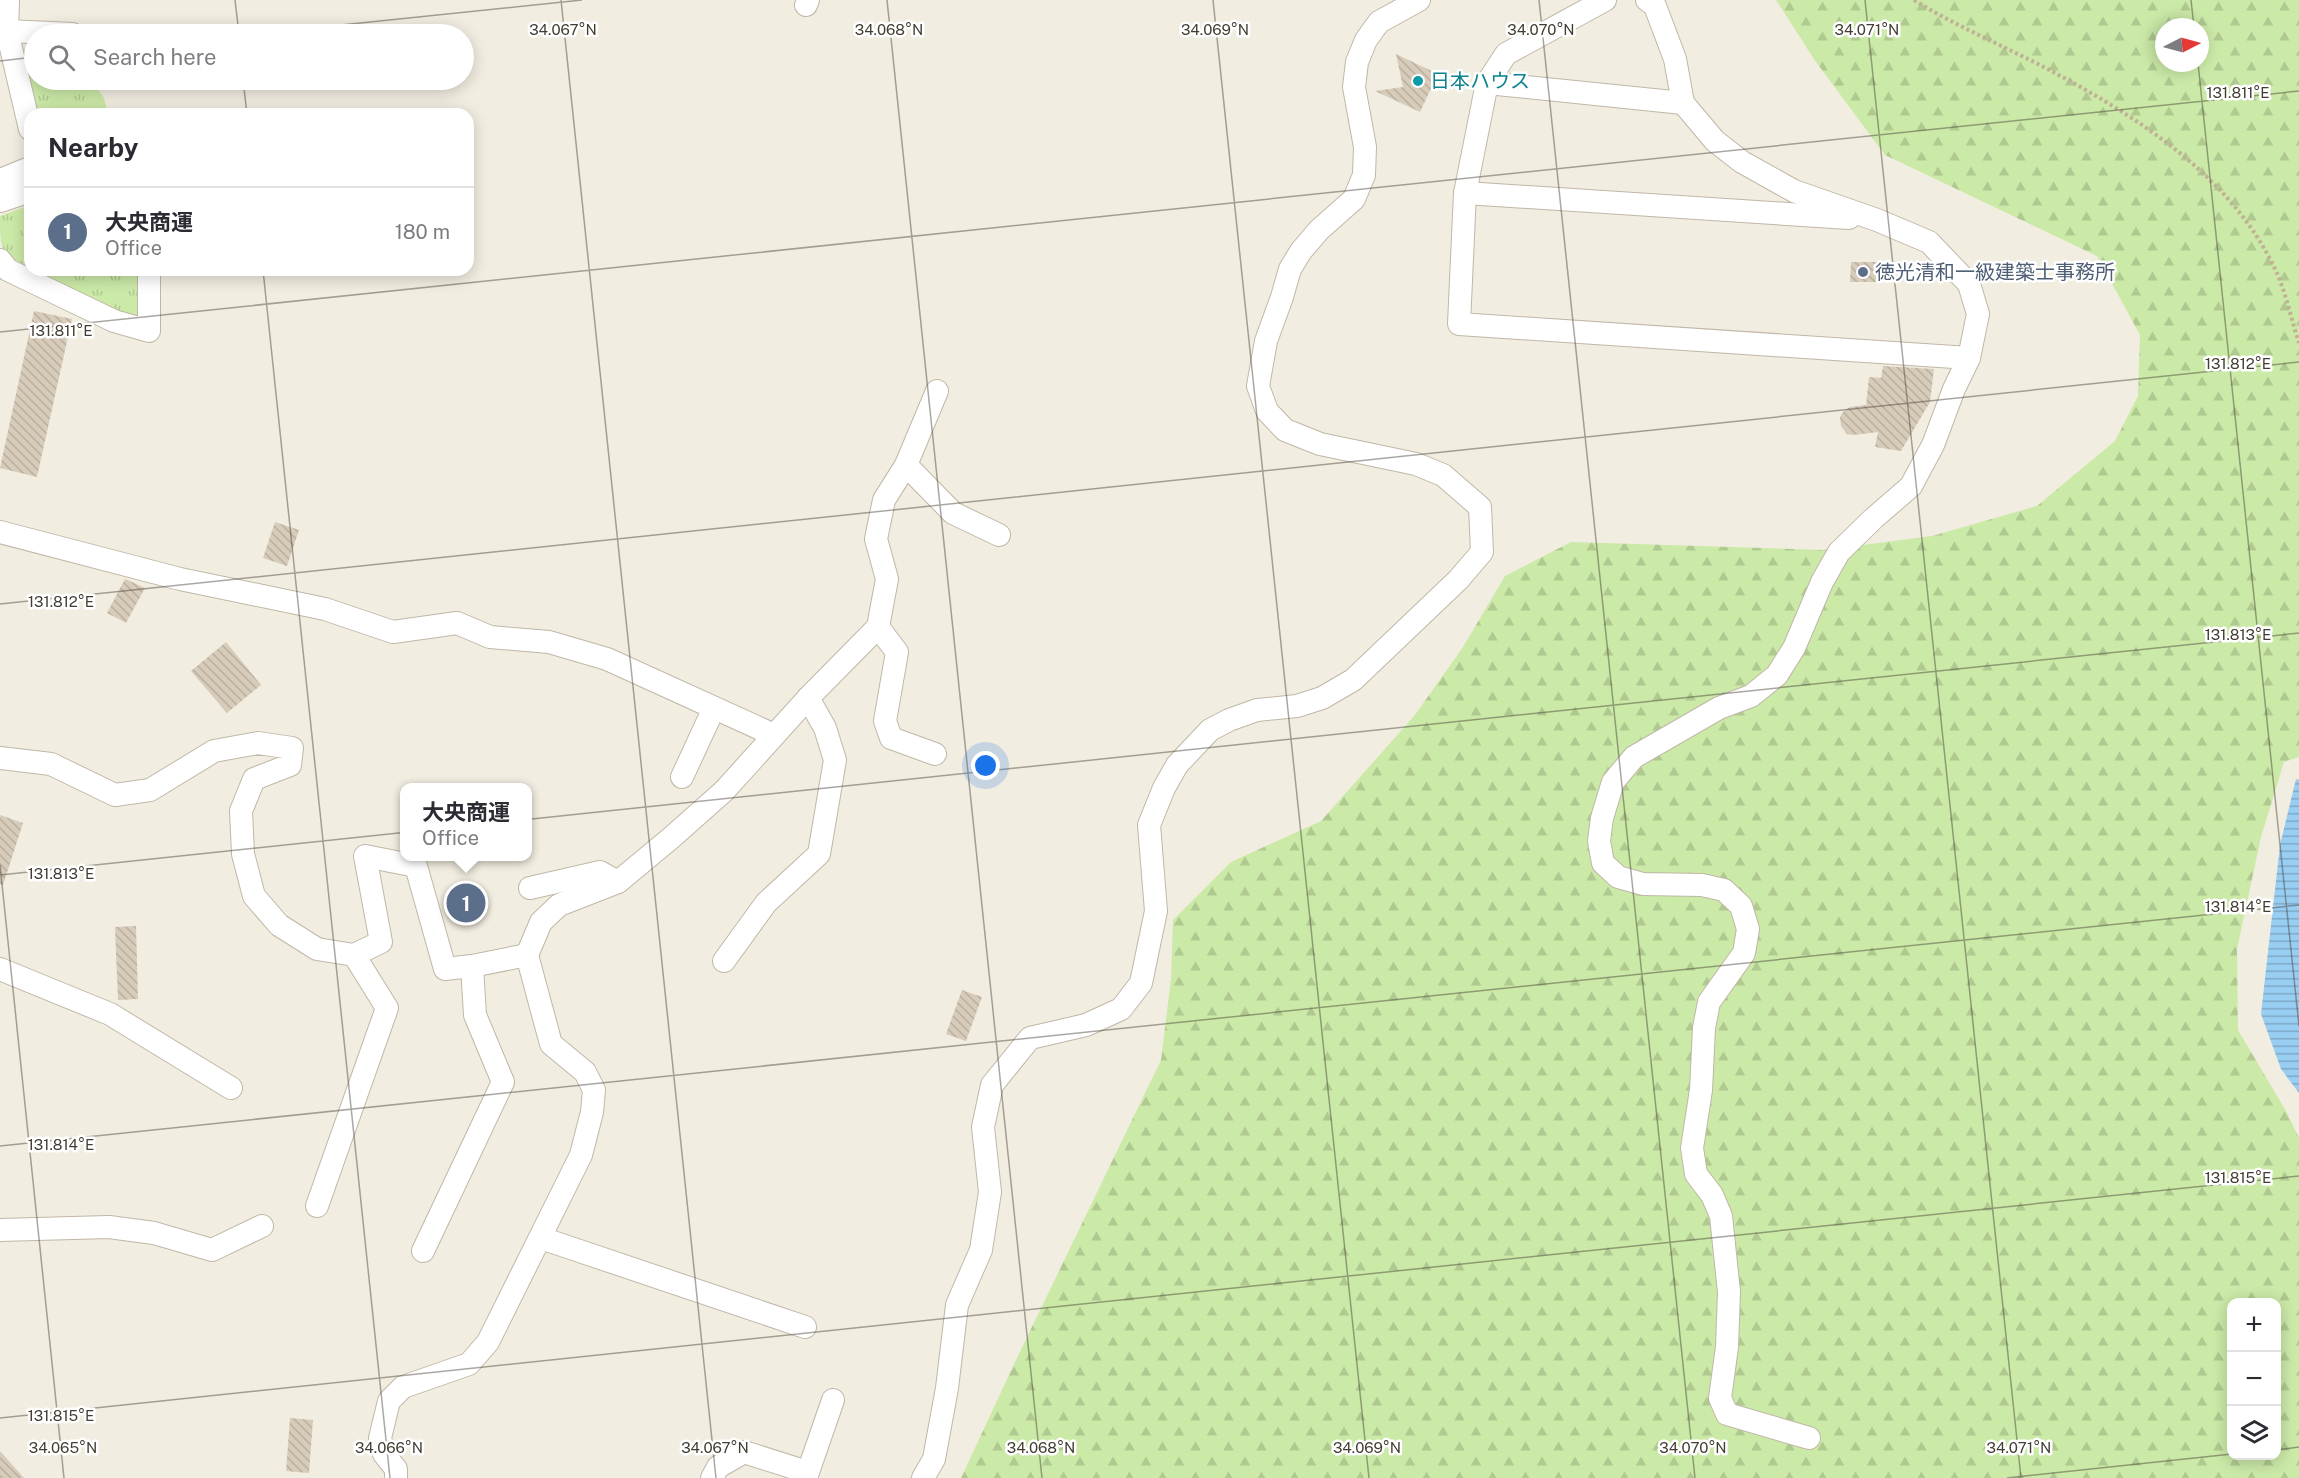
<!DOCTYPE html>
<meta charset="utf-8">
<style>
body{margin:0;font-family:"Public Sans","Noto Sans JP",sans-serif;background:#f7f7f7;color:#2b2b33}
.controls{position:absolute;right:18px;bottom:18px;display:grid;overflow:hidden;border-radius:12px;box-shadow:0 3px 15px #0003}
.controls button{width:54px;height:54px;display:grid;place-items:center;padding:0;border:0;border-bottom:2px solid #e1e1e2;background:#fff;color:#2b2b33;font:30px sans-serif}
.compass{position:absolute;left:2155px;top:18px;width:54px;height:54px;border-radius:50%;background:#fff;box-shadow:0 3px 15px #0003;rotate:84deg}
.you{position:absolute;left:986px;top:766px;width:21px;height:21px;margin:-15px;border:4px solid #fff;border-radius:50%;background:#1a73e8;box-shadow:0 0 0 9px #1a73e833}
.badge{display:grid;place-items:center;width:39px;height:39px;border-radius:50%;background:#b45309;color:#fff;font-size:20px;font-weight:700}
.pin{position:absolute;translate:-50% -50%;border:3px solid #fff;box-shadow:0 2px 6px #0006}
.popup{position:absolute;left:400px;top:783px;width:132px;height:78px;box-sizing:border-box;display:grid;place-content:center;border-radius:12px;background:#fff;filter:drop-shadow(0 2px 4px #0005);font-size:20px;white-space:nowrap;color:#7c7c81}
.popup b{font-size:22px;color:#2b2b33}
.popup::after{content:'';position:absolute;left:50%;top:100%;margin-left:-12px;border:12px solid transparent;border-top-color:#fff}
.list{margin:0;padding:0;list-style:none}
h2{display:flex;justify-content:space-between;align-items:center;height:78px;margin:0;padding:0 24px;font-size:26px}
h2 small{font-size:20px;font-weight:400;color:#7c7c81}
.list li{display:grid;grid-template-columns:39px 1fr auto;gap:18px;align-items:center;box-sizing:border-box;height:90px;padding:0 24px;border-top:2px solid #e1e1e2}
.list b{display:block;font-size:22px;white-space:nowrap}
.list p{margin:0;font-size:20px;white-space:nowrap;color:#7c7c81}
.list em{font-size:20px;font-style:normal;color:#7c7c81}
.icon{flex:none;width:33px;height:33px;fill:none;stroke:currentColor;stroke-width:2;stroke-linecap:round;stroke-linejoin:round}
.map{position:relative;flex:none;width:2299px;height:1478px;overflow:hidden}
.search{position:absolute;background:#fff;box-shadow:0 3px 15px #0003;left:24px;top:24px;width:450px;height:66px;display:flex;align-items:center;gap:15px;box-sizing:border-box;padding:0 21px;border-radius:33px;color:#7c7c81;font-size:22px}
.panel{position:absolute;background:#fff;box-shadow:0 3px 15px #0003;left:24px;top:108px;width:450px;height:168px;border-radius:18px}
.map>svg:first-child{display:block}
.forest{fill:url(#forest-firs);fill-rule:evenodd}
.park{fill:url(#park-tufts)}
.water{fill:url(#water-rules)}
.building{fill:url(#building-back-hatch)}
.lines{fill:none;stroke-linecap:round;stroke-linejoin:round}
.minor-casing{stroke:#c0b7a7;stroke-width:24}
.path{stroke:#c0b194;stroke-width:4;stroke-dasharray:3 3;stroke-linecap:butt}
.minor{stroke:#fff;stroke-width:22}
.ticks{fill:none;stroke:#433c32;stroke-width:1.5;stroke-opacity:0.45}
.culture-dot{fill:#0f9aa8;stroke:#fff;stroke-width:2}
.service-dot{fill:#5c6f8a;stroke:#fff;stroke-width:2}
.labels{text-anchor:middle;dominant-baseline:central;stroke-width:5;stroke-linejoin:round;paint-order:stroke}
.culture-label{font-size:20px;fill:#0d838f;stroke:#fff;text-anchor:start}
.service-label{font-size:20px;fill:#4e5e75;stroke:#fff;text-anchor:start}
.ticks-label{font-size:15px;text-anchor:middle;fill:#433c32;stroke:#fff;stroke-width:5;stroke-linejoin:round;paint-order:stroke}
</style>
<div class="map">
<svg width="2299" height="1478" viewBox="0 0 2299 1478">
<defs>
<pattern id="forest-firs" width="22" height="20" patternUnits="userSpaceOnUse" patternTransform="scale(1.5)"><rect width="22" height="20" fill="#cbe9a7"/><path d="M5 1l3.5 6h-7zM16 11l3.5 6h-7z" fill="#b0c990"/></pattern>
<pattern id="park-tufts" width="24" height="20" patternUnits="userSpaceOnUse" patternTransform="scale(1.5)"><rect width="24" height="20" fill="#cbe9a7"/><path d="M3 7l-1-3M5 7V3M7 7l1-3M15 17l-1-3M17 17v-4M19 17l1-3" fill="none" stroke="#b0c990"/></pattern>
<pattern id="water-rules" width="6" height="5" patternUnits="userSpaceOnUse" patternTransform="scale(1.5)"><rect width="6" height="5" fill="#99cef3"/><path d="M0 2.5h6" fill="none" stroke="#7ea8c5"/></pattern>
<pattern id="building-back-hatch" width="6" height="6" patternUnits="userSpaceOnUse" patternTransform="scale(1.5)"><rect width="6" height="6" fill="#d7cbb9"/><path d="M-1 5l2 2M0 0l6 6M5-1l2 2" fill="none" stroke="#baafa0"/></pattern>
</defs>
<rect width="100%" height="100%" fill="#f2ede1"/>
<path class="forest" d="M1776,0H2299V757L2284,762L2261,837L2237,949L2238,1030L2286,1111L2299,1138V1478H961L1016,1360L1161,1060L1171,979L1173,920L1231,862L1321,821L1415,715L1463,647L1505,576L1571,542L1824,550L1932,536L2037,506L2115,441L2138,396L2140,335L2097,256L1885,155L1816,62ZM2164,27H2200V63H2164ZM2232,1302H2276V1456H2232Z"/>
<g class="park">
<path d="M30,43H34V80H92L104,98L108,114H35L19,55Z"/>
<path d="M30,205V268C0,253 0,250 0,216Z"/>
<path d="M34,270H141L143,321L117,315Z"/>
</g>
<path class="water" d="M2296,779L2299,780V1093L2281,1069L2261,1014L2280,845Z"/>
<g class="building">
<path d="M1396,54L1438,74L1420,112L1375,91L1403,87Z"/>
<path d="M1851,262H1876V282H1850Z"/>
<path d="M34,311L72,319L37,477L0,468Z"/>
<path d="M1883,366L1934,369L1930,402L1901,451L1875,447L1878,432L1853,435L1847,434L1841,426L1840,417L1843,412L1850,407L1866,405L1869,377L1881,378Z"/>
<path d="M275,522L299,530L287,566L263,558Z"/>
<path d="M125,579L145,588L126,623L107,613Z"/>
<path d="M226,642L261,685L227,713L191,671Z"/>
<path d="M0,815L23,823L3,885L0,884Z"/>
<path d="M474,887L477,918L457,920L454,889Z"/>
<path d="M136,926L138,999L118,1000L115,927Z"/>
<path d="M962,990L982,997L966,1041L946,1034Z"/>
<path d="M290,1418L313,1420L309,1473L286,1471Z"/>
<path d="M0,1451L24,1478H0Z"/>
</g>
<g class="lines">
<g class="minor-casing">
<g id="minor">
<path d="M8,0L7,31L30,129"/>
<path d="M1605,0L1506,54L1487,83L1465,193L1459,324L1969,358"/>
<path d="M1647,0L1655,6L1675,59L1683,103L1715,141L1742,162L1794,191L1877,220L1929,242L1969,284L1978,314L1969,358L1954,389L1933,445L1911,486L1874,518L1839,552L1822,582L1794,648L1777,675L1751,696L1719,708L1634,757L1613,782L1602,818L1599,841L1603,863L1618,877L1643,884L1702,885L1724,890L1741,906L1748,929L1744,953L1709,1002L1704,1028L1701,1090L1692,1148L1696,1174L1712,1195L1721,1216L1729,1292L1727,1347L1720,1398L1727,1414L1809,1438"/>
<path d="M806,5L808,0"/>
<path d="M7,31L72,34"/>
<path d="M1487,83L1683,103"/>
<path d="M0,180L30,168"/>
<path d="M1465,193L1849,218"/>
<path d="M0,201L30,191"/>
<path d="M0,260L8,270L114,321L149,331V270"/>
<path d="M906,465L953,513L999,535"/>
<path d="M0,532L180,579L325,609L393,632L457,623L490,637L549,642L607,659L774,735"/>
<path d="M878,627L897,652L885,721L891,738L935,754"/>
<path d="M0,758L51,764L115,795L150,790L214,751L258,743L292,748L290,765L254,779L241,811L243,854L254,896L279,925L317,949L354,955L381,942L365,856L416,866L445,969L472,966L527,955"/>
<path d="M682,777L714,708"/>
<path d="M530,888L600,872L618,882"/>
<path d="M724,961L766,903L819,854L835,760L825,728L808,698"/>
<path d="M0,969L110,1014L231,1088"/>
<path d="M317,1206L387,1008L354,955"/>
<path d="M0,1230L109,1227L154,1233L212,1250L262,1226"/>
<path d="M541,1238L805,1327"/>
<path d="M423,1251L503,1082L475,1015L472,966"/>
<path d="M396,1478V1469L384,1454L380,1438L389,1401L403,1387L469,1364L488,1342L581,1155L592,1112L594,1090L585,1072L551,1044L527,955L541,922L559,905L618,882L671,838L724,791L808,698L878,627L887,579L876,539L884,500L906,465L937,391"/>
<path d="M712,1478L718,1467L744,1452L807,1472"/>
<path d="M806,1478L833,1400"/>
<path d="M923,1478L934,1459L947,1388L957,1305L981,1250L990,1192L983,1127L992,1085L1030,1038L1086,1025L1121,1009L1141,983L1156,911L1149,825L1164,788L1177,765L1210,730L1229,720L1257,710L1297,706L1322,698L1353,680L1458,580L1482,552L1480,507L1443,475L1416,464L1320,444L1285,430L1267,411L1258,386L1266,341L1282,297L1290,269L1301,251L1319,230L1354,199L1364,175L1365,147L1354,87L1357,62L1366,40L1379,22L1419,0"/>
</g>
</g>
<path class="path" d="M1914,0C1959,28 2009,48 2055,73C2141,119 2232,178 2275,269C2286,292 2291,319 2299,343"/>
<use href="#minor" class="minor"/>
</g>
<path class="ticks" d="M235,0L239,34M561,0L716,1478M887,0L1042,1478M1213,0L1369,1478M1539,0L1695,1478M1865,0L2021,1478M2191,0L2194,27M253,34L582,0M0,61L34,57M2198,63L2299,1026M243,80L247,114M263,270L390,1478M0,332L2299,91M0,604L2299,362M0,865L64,1478M0,875L2299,633M0,1146L2299,905M0,1418L2299,1176M2276,1450L2299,1447M2007,1478L2232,1454"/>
<circle class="culture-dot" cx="1418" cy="81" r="6"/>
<circle class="service-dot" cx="1863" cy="272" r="6"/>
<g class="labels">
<g class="culture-label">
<text x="1430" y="81">日本ハウス</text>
</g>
<g class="service-label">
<text x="1875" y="272">徳光清和一級建築士事務所</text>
</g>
</g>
<g class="ticks-label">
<text x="563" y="35">34.067°N</text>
<text x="889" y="35">34.068°N</text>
<text x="1215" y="35">34.069°N</text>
<text x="1541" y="35">34.070°N</text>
<text x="1867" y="35">34.071°N</text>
<text x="2238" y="98">131.811°E</text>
<text x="61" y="336">131.811°E</text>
<text x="2238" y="369">131.812°E</text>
<text x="61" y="607">131.812°E</text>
<text x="2238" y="640">131.813°E</text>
<text x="61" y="879">131.813°E</text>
<text x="2238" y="912">131.814°E</text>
<text x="61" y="1150">131.814°E</text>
<text x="2238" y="1183">131.815°E</text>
<text x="61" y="1421">131.815°E</text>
<text x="63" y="1453">34.065°N</text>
<text x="389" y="1453">34.066°N</text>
<text x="715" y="1453">34.067°N</text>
<text x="1041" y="1453">34.068°N</text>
<text x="1367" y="1453">34.069°N</text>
<text x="1693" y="1453">34.070°N</text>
<text x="2019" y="1453">34.071°N</text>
</g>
</svg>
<div class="controls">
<button>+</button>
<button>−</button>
<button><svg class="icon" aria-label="layers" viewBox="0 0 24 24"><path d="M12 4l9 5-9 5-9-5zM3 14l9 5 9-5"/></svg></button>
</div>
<svg class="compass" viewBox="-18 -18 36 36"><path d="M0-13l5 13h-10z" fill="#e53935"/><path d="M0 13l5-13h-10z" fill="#7c7c81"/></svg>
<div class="you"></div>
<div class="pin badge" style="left:466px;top:903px;background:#5c6f8a">1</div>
<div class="popup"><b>大央商運</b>Office</div>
<div class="search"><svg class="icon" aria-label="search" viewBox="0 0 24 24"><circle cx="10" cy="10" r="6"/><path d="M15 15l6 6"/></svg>Search here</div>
<section class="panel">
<h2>Nearby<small></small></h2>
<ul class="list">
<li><span class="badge" style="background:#5c6f8a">1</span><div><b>大央商運</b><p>Office</p></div><em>180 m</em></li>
</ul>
</section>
</div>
